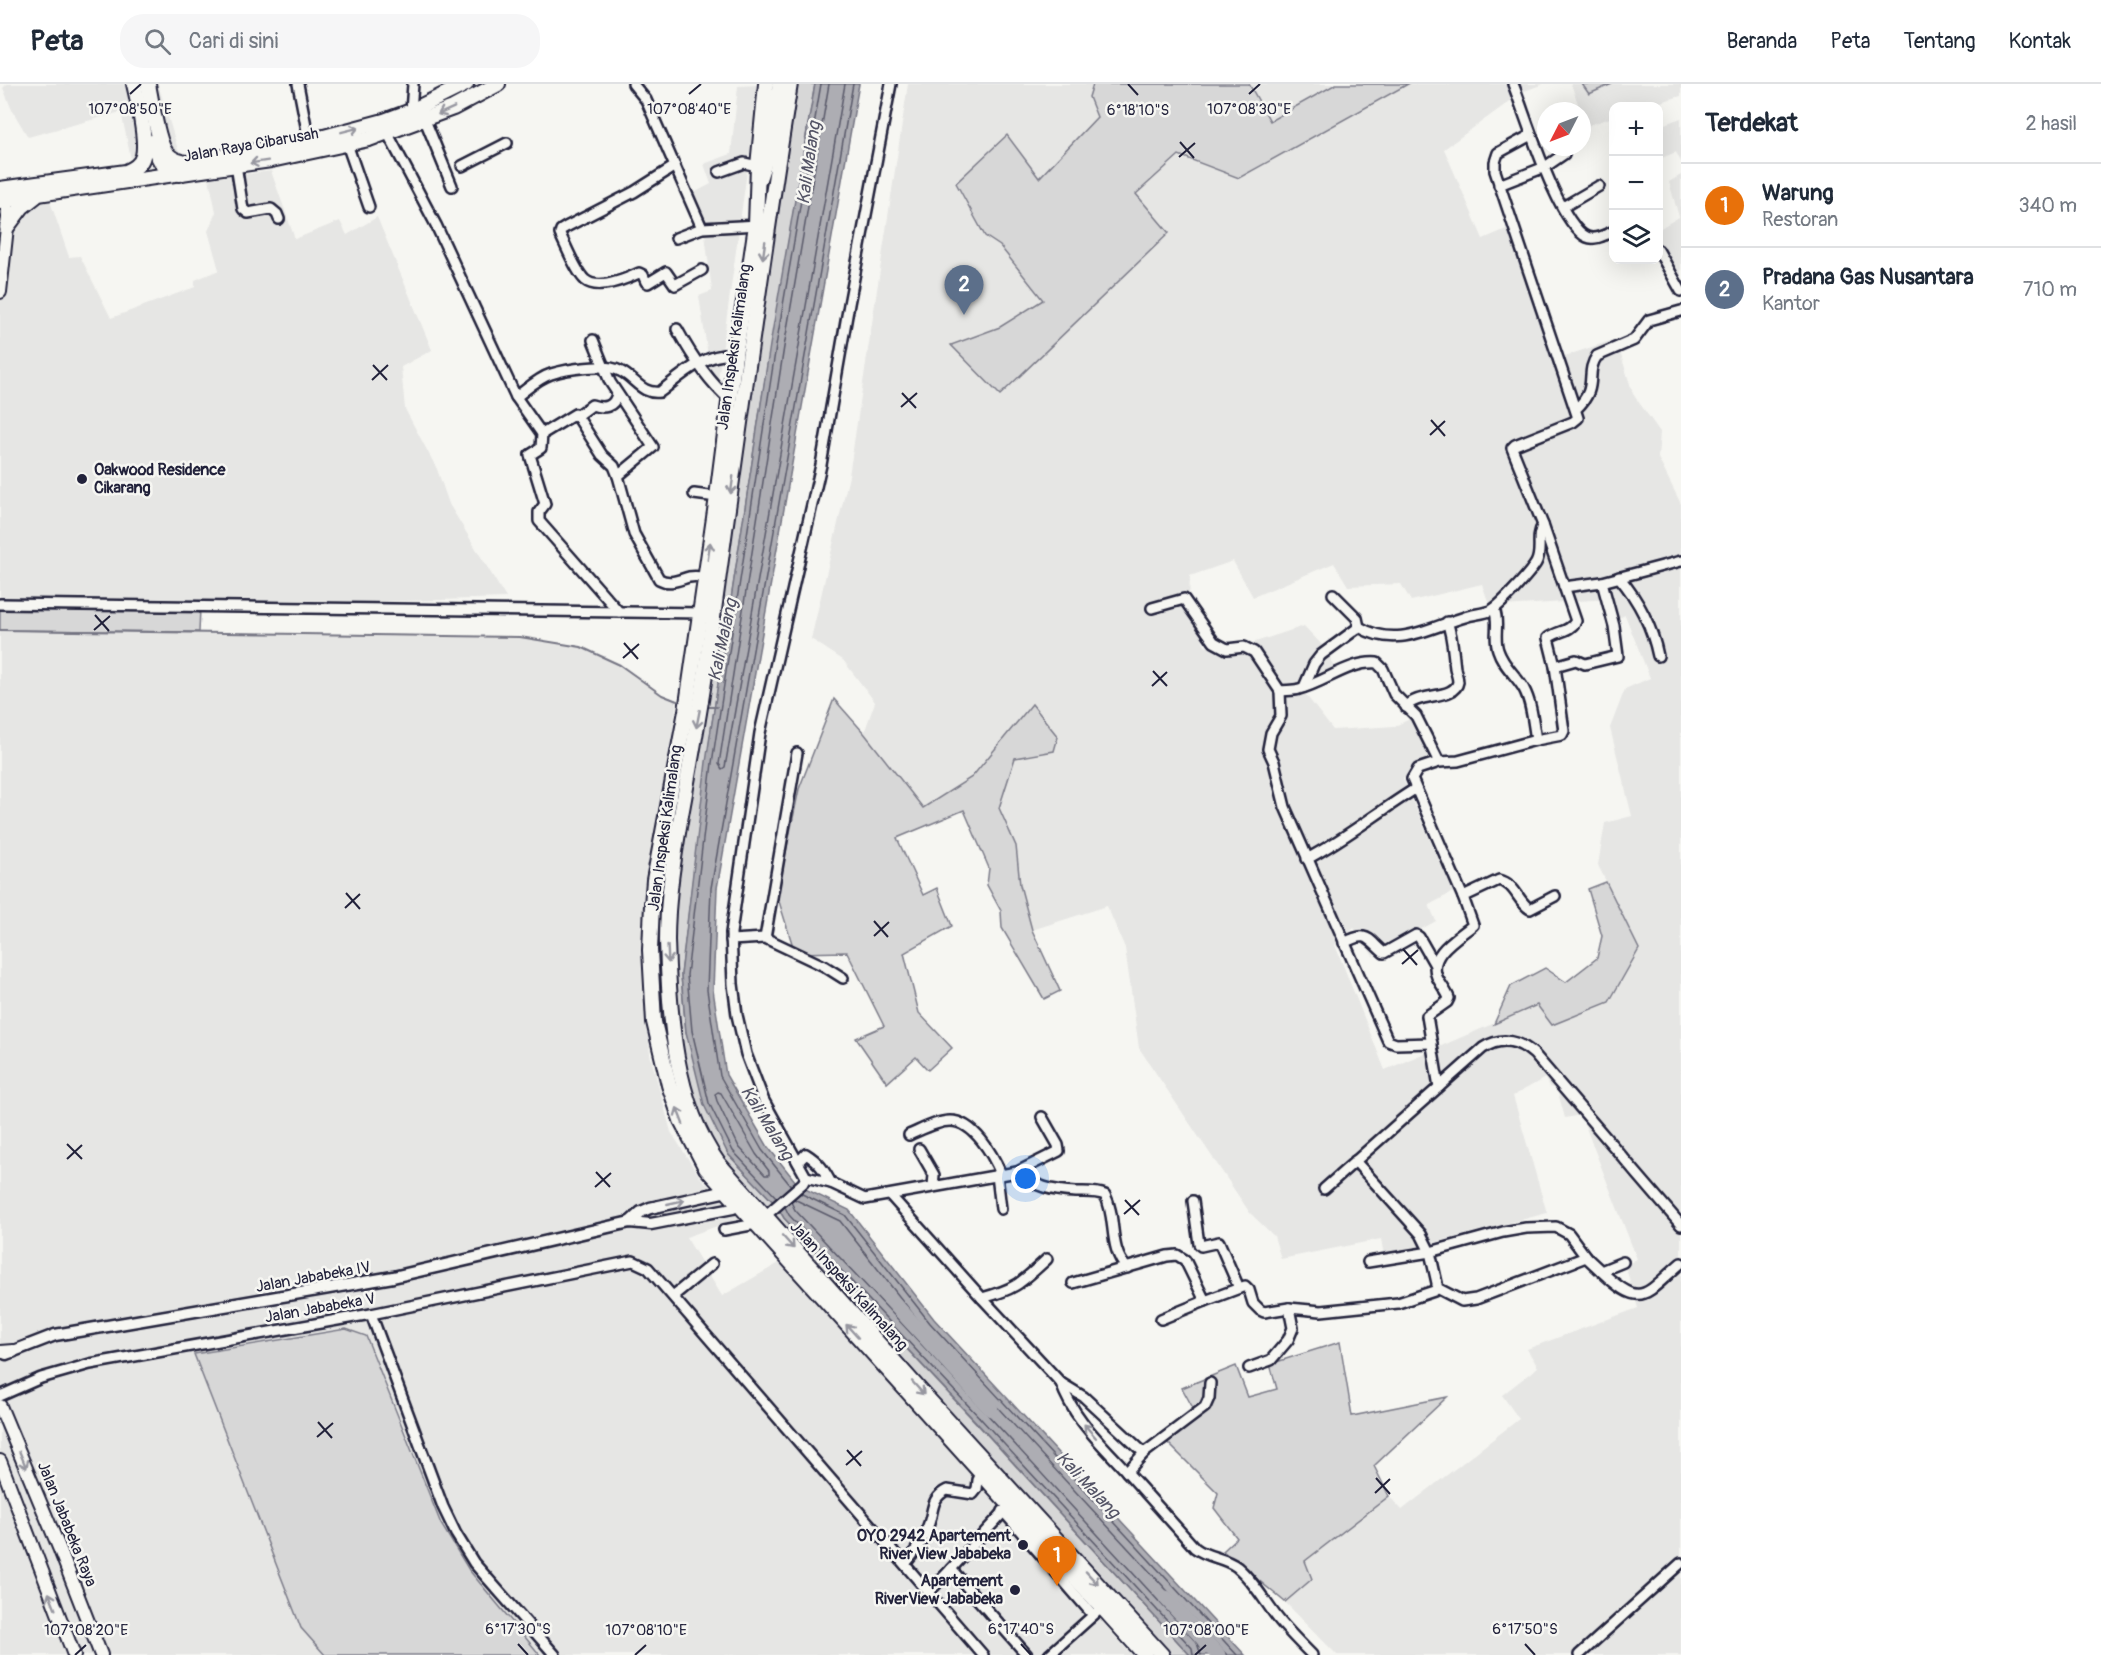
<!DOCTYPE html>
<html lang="id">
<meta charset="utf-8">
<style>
body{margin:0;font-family:Pangolin,sans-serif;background:#f6f6f7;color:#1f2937}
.controls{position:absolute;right:18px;top:18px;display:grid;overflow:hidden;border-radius:12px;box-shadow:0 6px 24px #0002}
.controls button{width:54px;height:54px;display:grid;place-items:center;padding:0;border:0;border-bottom:2px solid #e0e1e3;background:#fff;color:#1f2937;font:30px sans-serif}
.compass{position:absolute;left:1537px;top:18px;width:54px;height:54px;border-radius:50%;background:#fff;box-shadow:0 6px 24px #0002;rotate:228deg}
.you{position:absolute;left:1026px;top:1095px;width:21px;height:21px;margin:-15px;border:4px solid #fff;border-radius:50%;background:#1a73e8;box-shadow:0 0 0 9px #1a73e833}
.badge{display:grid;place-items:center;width:39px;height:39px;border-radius:50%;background:#22223b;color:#fff;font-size:20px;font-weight:700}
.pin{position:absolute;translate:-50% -50px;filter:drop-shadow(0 2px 3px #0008)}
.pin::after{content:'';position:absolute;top:32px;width:21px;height:18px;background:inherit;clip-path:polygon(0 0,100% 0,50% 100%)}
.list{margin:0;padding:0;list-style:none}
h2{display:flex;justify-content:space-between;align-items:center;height:78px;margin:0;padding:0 24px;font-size:26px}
h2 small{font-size:20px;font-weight:400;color:#747a83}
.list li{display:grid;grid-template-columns:39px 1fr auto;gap:18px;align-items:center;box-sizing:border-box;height:84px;padding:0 24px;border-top:2px solid #e0e1e3}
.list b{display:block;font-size:22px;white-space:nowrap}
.list p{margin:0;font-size:20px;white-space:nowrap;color:#747a83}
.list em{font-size:20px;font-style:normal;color:#747a83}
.icon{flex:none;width:33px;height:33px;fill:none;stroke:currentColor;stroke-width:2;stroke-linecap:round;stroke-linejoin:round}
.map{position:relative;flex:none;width:1681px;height:1571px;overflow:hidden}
header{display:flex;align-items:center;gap:36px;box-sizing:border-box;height:84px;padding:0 30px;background:#fff;border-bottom:2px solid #e0e1e3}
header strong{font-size:28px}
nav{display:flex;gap:33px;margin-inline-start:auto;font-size:21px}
.search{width:420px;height:54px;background:#f6f6f7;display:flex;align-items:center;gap:15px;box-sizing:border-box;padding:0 21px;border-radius:24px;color:#747a83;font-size:22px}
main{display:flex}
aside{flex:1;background:#fff}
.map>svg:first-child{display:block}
.built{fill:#e6e6e4;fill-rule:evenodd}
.green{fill:#d7d7d7;stroke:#7c7c89;stroke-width:1.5}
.water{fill:#adadb3;stroke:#757583;stroke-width:1.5}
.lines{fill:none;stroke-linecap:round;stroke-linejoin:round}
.shore{stroke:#5a5a6b;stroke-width:1.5}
.stream{stroke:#757583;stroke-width:2}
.river{stroke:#adadb3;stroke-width:15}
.minor-casing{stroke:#22223b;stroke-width:14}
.tertiary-casing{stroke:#22223b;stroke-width:15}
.secondary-casing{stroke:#22223b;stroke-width:16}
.primary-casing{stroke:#22223b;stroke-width:18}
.minor{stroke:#f6f6f2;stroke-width:9}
.tertiary{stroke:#f6f6f2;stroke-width:10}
.secondary{stroke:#f6f6f2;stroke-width:12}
.primary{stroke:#f6f6f2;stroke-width:14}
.oneway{stroke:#9797a0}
.ticks{fill:none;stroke:#22223b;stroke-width:2}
.poi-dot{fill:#22223b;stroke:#f6f6f2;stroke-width:2}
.labels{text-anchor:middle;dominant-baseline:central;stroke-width:5;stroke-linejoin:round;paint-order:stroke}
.street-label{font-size:16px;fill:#22223b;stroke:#f6f6f2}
.poi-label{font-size:16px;font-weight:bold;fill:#22223b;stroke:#f6f6f2;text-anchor:end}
.water-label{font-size:18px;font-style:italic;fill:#535365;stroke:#f6f6f2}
.ticks-label{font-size:15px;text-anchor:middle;fill:#22223b;stroke:#f6f6f2;stroke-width:5;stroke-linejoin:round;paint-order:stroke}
</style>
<header>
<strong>Peta</strong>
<div class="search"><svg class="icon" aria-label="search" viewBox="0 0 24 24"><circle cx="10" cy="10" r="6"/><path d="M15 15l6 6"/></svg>Cari di sini</div>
<nav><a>Beranda</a><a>Peta</a><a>Tentang</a><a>Kontak</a></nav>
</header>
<main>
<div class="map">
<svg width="1681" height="1571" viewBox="0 0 1681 1571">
<rect width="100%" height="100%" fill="#f6f6f2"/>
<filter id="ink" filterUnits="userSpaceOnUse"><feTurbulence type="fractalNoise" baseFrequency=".0167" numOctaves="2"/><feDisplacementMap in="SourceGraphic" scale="12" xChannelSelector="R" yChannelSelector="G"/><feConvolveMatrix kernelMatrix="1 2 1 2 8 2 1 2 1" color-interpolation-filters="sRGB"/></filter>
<g filter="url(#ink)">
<g class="built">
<path d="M7,0H158L179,69L131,75L121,28L28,53L12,26L3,4Z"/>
<path d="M908,0H1544L1524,7L1444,65L1483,155L1511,143L1562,273L1616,255L1633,310L1660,348L1658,374L1681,420V1571H1337L1285,1518L1312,1496L1305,1477L1389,1412L1402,1426L1519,1335L1502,1311L1538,1283L1527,1265L1638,1224L1625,1181L1637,1175L1581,1031L1565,1034L1557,1005L1549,1003L1545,994L1513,1012L1547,1129L1384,1172L1381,1155L1281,1175L1274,1152L1250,1129L1139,964L1125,864L1107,822L1032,846L1020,801L1016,762L999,724L1015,674L1054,667L1058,653L1031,620L972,693L923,724L864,649L875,618L843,576L811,555L849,392ZM1233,477L1253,513L1334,479L1348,502L1401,500L1411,517L1482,500L1490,523L1607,515L1611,538L1625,531L1650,594L1625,605L1610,644L1632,732L1605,739L1598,781L1639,865L1537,921L1385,986L1335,861L1354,844L1373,872L1436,837L1429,821L1453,808L1403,695L1436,680L1412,634L1395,642L1333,646L1299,602L1335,583L1324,563L1304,542L1228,567L1205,562L1189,519L1190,492Z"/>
<path d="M1571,0H1681V12L1647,22H1614L1613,33L1586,42Z"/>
<path d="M759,1L715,318L699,212L712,207L704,142L688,112L711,100L704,80L731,70L738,2Z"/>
<path d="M1681,34V78L1676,68L1659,75V42Z"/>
<path d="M271,87L295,155L340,137L347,151L377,133L432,266L401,283L405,325L437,385L449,420L506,514L201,523L199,548L520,553L581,563L620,581L662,611L677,617L643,851L650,970L671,1048L699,1092L740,1134L686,1153L722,1212L781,1178L1132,1571H0V124L50,117L69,173L80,172L111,234L195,203V196L219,186L208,147L216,128L209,94Z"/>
<path d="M1681,91V196L1659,159V145L1679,133L1669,98Z"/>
</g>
<g class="green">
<path d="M790,0H815L761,320L711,646L681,891L686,948L728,1070L777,1122L784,1134L980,1343L1190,1571H1162L722,1084L681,993L667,857Z"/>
<path d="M1093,0H1249L1270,37L1336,0H1408L1239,94L1179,71L1136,110L1169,149L1000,311L951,261L1000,243L1043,216L1000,162L985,152L956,99L1007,51L1039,94L1097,33L1089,13Z"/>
<path d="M1582,0H1612L1589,10Z"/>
<path d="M0,520L200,523L199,548L0,546Z"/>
<path d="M834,615L864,649L923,724L972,693L1032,620L1058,653L1054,667L1015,674L999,724L1016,762L1020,801L1032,846L1060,907L1044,915L1002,844L1001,827L987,801L989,784L964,726L897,754L923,811L937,804L952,842L904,869L919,929L952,964L928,986L916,973L887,999L856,954L884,942L847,868L795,869L777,811L799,705Z"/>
<path d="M1606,798L1639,865L1609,918L1552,941L1537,921L1494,940L1511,902L1545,884L1566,898L1597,874L1602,852L1588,805Z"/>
<path d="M346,1245L366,1252L441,1440L469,1486L540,1571H325L301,1544L194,1270Z"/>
<path d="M1340,1258L1352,1332L1447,1313L1374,1382L1389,1412L1305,1477L1312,1495L1285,1518L1223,1467L1237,1454L1214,1424L1218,1409L1167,1358L1199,1335L1182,1304L1236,1282L1248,1313L1277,1305L1270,1280Z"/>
</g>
<path class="water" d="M815,0H859L717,804L713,906L726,991L768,1063L799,1102L849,1126L934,1235L1245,1571H1190L977,1339L784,1134L777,1122L728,1070L704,1021L686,948L681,891L706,678L770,261Z"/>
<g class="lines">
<g class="shore">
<path d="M829,0L784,263L719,680L722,685L725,683L845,0"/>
<path d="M718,1008L721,1009L756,1070L769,1087V1091H765L739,1063L717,1017L715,1010Z"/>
<path d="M791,1102L762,1066L720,992L707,906L711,804L853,0"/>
<path d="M800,1109L845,1131L930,1239L1237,1571"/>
<path d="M777,1114L733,1067L709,1019L692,947L687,891L712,679L776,262L821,0"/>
<path d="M794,1115L840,1137L924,1244L1227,1571"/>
<path d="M791,1118L795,1126L987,1330L1197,1559L1201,1571"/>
<path d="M785,1123L789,1131L981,1335L1192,1564L1193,1571"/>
</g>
<g class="stream">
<path d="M0,546L520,553L581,563L620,581L662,611L677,617"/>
<path d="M708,623H717"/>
</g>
<g class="river">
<path d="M857,1179L991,1325"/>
<path d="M1166,1514L1218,1571"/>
</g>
<g class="minor-casing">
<g id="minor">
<path d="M298,0L309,57"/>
<path d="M633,0L646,16L702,144"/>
<path d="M891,0L849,220L821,381L760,649L731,849L733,900L737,931L746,970L764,1017L806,1093L831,1099L865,1115L1017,1088L1059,1067L1058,1061L1042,1033"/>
<path d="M1513,0C1526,32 1558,140 1587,153C1596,157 1606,150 1614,147"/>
<path d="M411,27L413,0"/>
<path d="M425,36L452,102"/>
<path d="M388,50L436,141L516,313L542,350L541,364L530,371L545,420L539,428V437L619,528"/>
<path d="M347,60L369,123"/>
<path d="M236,81L243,125L248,129L271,125L277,130L279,135"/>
<path d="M462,82L507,59"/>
<path d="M675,82L634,108L566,143L561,146L560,150C566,162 576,188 585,196C598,207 626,195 639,189L643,191L646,198L648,199L666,188L675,201L702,186"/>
<path d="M719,88L744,79L758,82"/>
<path d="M1499,101L1545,83L1564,70"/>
<path d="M1563,123L1599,102"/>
<path d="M676,154L702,144L759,141"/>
<path d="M1658,166L1681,207"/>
<path d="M677,245C691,271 708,297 730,316"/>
<path d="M593,256L610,298L653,363L618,392L634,450L659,495C670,501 678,496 689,493C695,492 700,493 705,493"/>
<path d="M516,313C526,306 538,294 551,290C567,285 605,279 620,287C635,294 642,311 660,308C683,290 706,267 738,271"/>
<path d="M1576,325C1600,303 1584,290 1597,272L1634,256L1649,236L1681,227"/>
<path d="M577,332L602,371L614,382L618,392"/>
<path d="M542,350L575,330L577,332L592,321C603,325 614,324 617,310"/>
<path d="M694,410L717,413"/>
<path d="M1619,493C1639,517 1652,542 1658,572"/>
<path d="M1564,503L1602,498L1681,477"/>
<path d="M0,520L705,529"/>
<path d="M1152,524L1184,515L1214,558L1227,565L1244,563L1254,568L1280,607C1286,606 1293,607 1299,605C1326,598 1349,577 1377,579L1383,585L1394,610L1416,632L1439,678"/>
<path d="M1494,525C1500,539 1493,552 1498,566C1503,582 1516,591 1524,605C1532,620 1533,639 1536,656"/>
<path d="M1359,543C1397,565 1428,544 1465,533C1473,530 1484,530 1492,526C1501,521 1530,489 1536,479C1543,467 1535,452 1543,441"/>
<path d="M1555,582L1576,576L1585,580L1618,572L1614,542L1602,498"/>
<path d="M1304,603L1314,580L1321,571L1359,543L1357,534L1333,510"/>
<path d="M1280,607L1281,632L1271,649L1268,665L1274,678L1285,723L1388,957L1396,960L1432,959"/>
<path d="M1406,623C1417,608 1455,616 1458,598C1458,593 1456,589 1455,584C1453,569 1453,553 1447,538"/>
<path d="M797,669L765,854L824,882L843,894"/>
<path d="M1307,775C1345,755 1378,728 1415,705"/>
<path d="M1463,813L1499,796C1516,800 1517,817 1530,825L1555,812"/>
<path d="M731,856L765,854"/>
<path d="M1344,859C1368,846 1367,855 1384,869L1416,851L1419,853L1435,881"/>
<path d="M1439,1003L1427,932L1447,918L1449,914C1446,906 1440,900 1437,893C1427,870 1459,853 1473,841L1463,813L1412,695L1418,685L1439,678L1458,677L1536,656L1562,651L1564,647L1555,582L1548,554C1557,547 1570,548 1576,537L1543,441L1512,364L1515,361L1573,338L1578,334L1495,87V78L1498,69L1531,51"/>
<path d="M909,1051C921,1046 937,1037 950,1037C974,1037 993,1071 1001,1090"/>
<path d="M919,1065L934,1091L933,1102"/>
<path d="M1355,1077L1421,1150L1430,1168L1437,1199V1204"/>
<path d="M798,1078L806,1070C819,1078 824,1086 831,1099"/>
<path d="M1017,1088C1034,1103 1054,1107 1076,1108C1086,1108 1096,1107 1105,1111C1117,1133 1108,1165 1127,1184"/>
<path d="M997,1091L1001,1125"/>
<path d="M1324,1105L1483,964C1502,952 1518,956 1534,970L1681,1141"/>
<path d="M890,1111L982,1214L1061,1299L1084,1313L1144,1369"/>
<path d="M1193,1117L1199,1160L1201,1162L1219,1158L1239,1204"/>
<path d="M765,1132L803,1099L806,1093"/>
<path d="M724,1146L756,1140"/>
<path d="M1368,1178L1430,1168L1503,1148L1526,1144L1556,1143L1569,1150L1586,1173L1601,1187L1623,1178"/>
<path d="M1601,1187C1642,1226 1644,1211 1681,1179"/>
<path d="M1073,1199L1167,1172L1177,1171L1185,1176L1205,1217L1245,1202L1249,1206L1253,1219L1260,1226L1264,1228L1289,1224L1321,1227L1398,1219L1434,1207L1437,1204"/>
<path d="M1437,1204L1462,1217L1476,1215L1586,1173"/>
<path d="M673,1212L712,1180"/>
<path d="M982,1214C1016,1205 1021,1199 1047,1175"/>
<path d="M371,1230L443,1423L456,1450L474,1479L555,1571"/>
<path d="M1161,1235L1205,1217"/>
<path d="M1249,1284L1271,1276L1288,1256L1293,1244L1289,1224"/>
<path d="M1061,1299C1073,1335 1103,1361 1127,1388"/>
<path d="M1210,1299L1209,1314L1205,1323L1144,1369L1127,1388L1195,1464C1208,1474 1224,1473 1237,1483C1255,1498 1265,1519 1280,1537C1290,1549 1301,1560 1312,1571"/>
<path d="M0,1312L41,1294L90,1280L371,1230L633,1177L648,1184L983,1571"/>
<path d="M1010,1421L951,1485L1027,1571"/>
<path d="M1003,1427L1093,1531"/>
<path d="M905,1480C915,1469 923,1456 928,1442C934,1428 930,1414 947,1406L973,1410L977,1405L978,1396L983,1392"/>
<path d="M929,1508L951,1485"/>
<path d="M1049,1571L1098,1527"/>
<path d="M1579,1571L1681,1479"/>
</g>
</g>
<g class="tertiary-casing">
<g id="tertiary">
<path d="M630,1138L641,1128L650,1124L727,1107L730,1104"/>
<path d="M6,1270L55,1251L393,1193L630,1138L651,1140L733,1124L743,1119"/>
</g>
</g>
<g class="secondary-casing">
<g id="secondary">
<path d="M760,95L768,71L779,0"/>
<path d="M0,208L8,134L7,108"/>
<path d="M0,1268L13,1267"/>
<path d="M0,1322L60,1466L101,1571"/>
<path d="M0,1377L74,1571"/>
</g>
</g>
<g class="primary-casing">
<g id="primary">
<path d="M148,0C151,15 158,61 167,70C174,77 181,79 190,79L309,57L384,37L411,27L466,0"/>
<path d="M766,0L758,82L756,141L750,182L735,271L717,413L686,627L654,796L652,821L650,866L654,938L669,1001L681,1036L706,1084L1145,1571"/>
<path d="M790,0C759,194 733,389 706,584C699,633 690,682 681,731C674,772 667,814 667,856C669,930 674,1017 718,1079L918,1304L1162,1571"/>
<path d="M152,58C158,74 162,86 180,90"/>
<path d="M0,105L126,88C134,85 141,80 143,72C147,56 138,17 134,0"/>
<path d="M0,118L38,110L271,76L369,55L453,24L498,0"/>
<path d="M7,143L22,123L36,112"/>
</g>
</g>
<use href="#minor" class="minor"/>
<use href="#tertiary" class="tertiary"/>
<use href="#secondary" class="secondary"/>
<use href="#primary" class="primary"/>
</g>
<defs><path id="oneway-shaft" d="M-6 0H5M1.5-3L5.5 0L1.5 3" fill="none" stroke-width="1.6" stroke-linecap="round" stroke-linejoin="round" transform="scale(1.5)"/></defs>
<g class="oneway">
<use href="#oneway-shaft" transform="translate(446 27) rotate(156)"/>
<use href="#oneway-shaft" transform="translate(350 46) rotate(-14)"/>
<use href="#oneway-shaft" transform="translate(259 78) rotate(171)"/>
<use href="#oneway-shaft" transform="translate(764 166) rotate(98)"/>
<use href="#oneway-shaft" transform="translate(732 401) rotate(98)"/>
<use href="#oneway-shaft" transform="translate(709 467) rotate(-82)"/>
<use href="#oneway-shaft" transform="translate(698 635) rotate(101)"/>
<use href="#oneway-shaft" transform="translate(668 870) rotate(87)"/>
<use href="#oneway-shaft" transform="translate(680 1032) rotate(-111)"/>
<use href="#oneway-shaft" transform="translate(676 1118) rotate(-13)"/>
<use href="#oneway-shaft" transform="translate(788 1158) rotate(48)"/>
<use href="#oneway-shaft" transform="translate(852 1247) rotate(-132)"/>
<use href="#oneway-shaft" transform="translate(918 1304) rotate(48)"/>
<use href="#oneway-shaft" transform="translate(1090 1347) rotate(-131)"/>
<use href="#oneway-shaft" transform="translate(23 1376) rotate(67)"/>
<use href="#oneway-shaft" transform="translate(1092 1494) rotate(47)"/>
<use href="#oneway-shaft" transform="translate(52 1517) rotate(-112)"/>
</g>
</g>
<path class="ticks" d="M1128,0L1138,11M130,10L141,0M689,10L701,0M1249,10L1260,0M1180,58L1194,74M1179,73L1195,59M373,281L387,296M372,296L388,281M902,309L916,324M901,323L917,309M1431,336L1445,352M1430,351L1445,337M95,531L109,547M94,546L110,532M624,559L638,575M623,574L639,560M1153,587L1167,602M1152,602L1167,588M346,809L360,825M345,824L360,810M874,837L888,853M874,852L889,838M1403,865L1417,881M1402,880L1418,866M67,1060L82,1075M67,1075L82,1061M596,1088L610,1103M595,1103L611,1089M1125,1116L1139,1131M1124,1130L1140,1116M318,1338L332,1354M317,1353L333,1339M847,1366L861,1382M846,1381L862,1367M1376,1394L1390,1410M1375,1409L1390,1395M518,1560L528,1571M1021,1560L1031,1571M1525,1560L1535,1571M75,1571L86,1561M635,1571L646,1561M1195,1571L1206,1561"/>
<g class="poi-dot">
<circle cx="82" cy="395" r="6"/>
<circle cx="1023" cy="1461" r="6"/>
<circle cx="1015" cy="1506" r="6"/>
</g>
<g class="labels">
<g class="street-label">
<text transform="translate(251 61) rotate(-10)">Jalan Raya Cibarusah</text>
<text transform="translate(734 263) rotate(-82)">Jalan Inspeksi Kalimalang</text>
<text transform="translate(665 744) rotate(-82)">Jalan Inspeksi Kalimalang</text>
<text transform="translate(313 1193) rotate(-10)">Jalan Jababeka IV</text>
<text transform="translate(849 1202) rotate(48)">Jalan Inspeksi Kalimalang</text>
<text transform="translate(320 1224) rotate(-10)">Jalan Jababeka V</text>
<text transform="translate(67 1440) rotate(68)">Jalan Jababeka Raya</text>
</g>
<g class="poi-label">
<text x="94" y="386" text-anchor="start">Oakwood Residence<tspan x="94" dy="18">Cikarang</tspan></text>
<text x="1011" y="1452">OYO 2942 Apartement<tspan x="1011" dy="18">River View Jababeka</tspan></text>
<text x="1003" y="1497">Apartement<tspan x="1003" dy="18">RiverView Jababeka</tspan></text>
</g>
<g class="water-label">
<text transform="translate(809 79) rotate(-82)">Kali Malang</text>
<text transform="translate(723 556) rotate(-78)">Kali Malang</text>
<text transform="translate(767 1039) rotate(58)">Kali Malang</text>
<text transform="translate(1088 1401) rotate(47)">Kali Malang</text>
</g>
</g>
<g class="ticks-label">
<text x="130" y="30">107°08'50"E</text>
<text x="1249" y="30">107°08'30"E</text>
<text x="689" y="30">107°08'40"E</text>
<text x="1138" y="31">6°18'10"S</text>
<text x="518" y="1550">6°17'30"S</text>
<text x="1021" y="1550">6°17'40"S</text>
<text x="1525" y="1550">6°17'50"S</text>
<text x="86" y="1551">107°08'20"E</text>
<text x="646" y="1551">107°08'10"E</text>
<text x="1206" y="1551">107°08'00"E</text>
</g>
</svg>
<div class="controls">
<button>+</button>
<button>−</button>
<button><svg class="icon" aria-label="layers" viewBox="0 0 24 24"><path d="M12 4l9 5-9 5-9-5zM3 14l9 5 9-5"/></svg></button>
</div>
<svg class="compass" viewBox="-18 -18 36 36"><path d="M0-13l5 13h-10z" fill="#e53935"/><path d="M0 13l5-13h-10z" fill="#747a83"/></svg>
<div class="you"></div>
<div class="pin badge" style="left:1057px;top:1502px;background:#e8710a">1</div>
<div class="pin badge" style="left:964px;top:231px;background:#5c6f8a">2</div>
</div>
<aside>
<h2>Terdekat<small>2 hasil</small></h2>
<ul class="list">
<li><span class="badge" style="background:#e8710a">1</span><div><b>Warung</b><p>Restoran</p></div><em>340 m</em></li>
<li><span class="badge" style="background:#5c6f8a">2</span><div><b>Pradana Gas Nusantara</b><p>Kantor</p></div><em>710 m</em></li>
</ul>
</aside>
</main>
